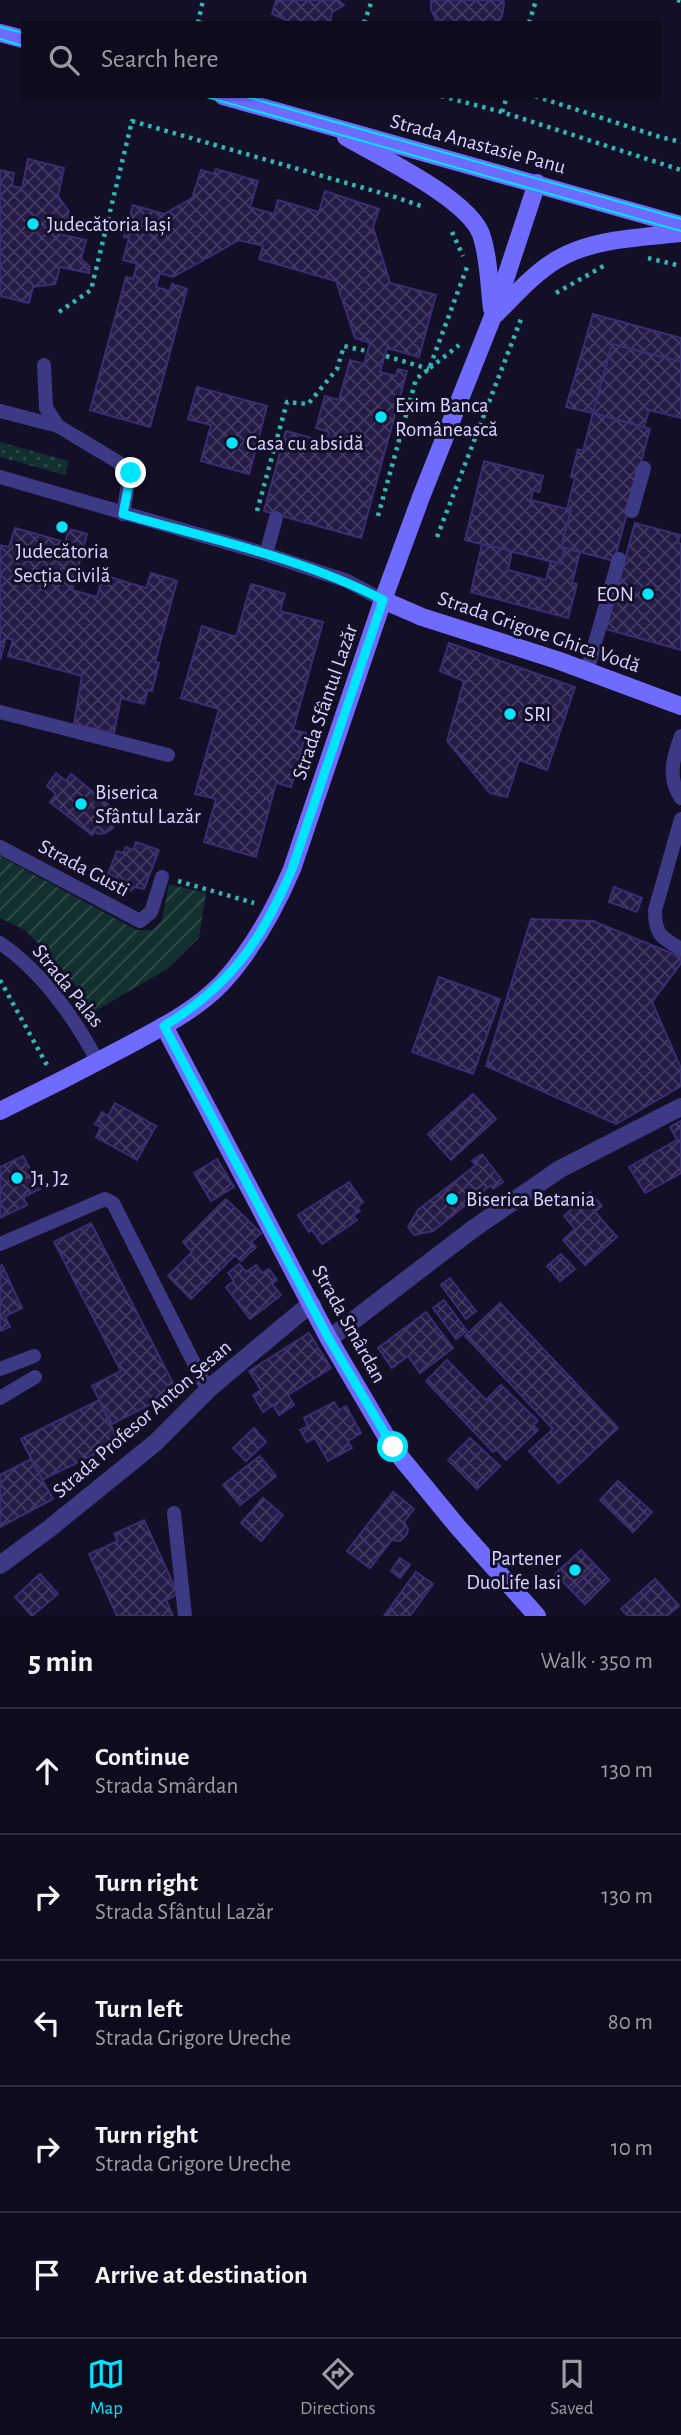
<!DOCTYPE html>
<meta charset="utf-8">
<style>
body{margin:0;font-family:"Alegreya Sans",sans-serif;background:#171425;color:#f1f3f6}
.stop{position:absolute;width:21px;height:21px;margin:-16px;border:5px solid #00e5ff;border-radius:50%;background:#fff}
.stop.end{background:#00e5ff;border-color:#fff;box-shadow:0 2px 7px #0008}
.list{margin:0;padding:0;list-style:none}
h2{display:flex;justify-content:space-between;align-items:center;height:91px;margin:0;padding:0 28px;font-size:30px}
h2 small{font-size:23px;font-weight:400;color:#9b9ba3}
.list li{display:grid;grid-template-columns:46px 1fr auto;gap:21px;align-items:center;box-sizing:border-box;height:126px;padding:0 28px;border-top:2px solid #2e2b3b}
.list b{display:block;font-size:26px;white-space:nowrap}
.list p{margin:0;font-size:23px;white-space:nowrap;color:#9b9ba3}
.list em{font-size:23px;font-style:normal;color:#9b9ba3}
.icon{flex:none;width:38px;height:38px;fill:none;stroke:currentColor;stroke-width:2;stroke-linecap:round;stroke-linejoin:round}
.map{position:relative;flex:none;width:681px;height:1616px;overflow:hidden}
.search{position:absolute;background:#0e0b1c;box-shadow:0 2px 5px #0004;left:21px;right:21px;top:21px;height:77px;display:flex;align-items:center;gap:18px;box-sizing:border-box;padding:0 24px;border-radius:0px;color:#9b9ba3;font-size:26px}
.sheet{height:721px;background:#0e0b1c}
nav{display:flex;justify-content:space-around;align-items:center;box-sizing:border-box;height:98px;border-top:2px solid #2e2b3b;background:#0e0b1c;font-size:19px;color:#9b9ba3}
nav a{display:grid;justify-items:center;gap:4px}
nav .on{color:#00e5ff}
.map>svg:first-child{display:block}
.grass{fill:url(#grass-dots)}
.garden{fill:url(#garden-furrows)}
.building{fill:url(#building-cross-hatch);stroke:#3b2d73;stroke-width:2}
.lines{fill:none;stroke-linecap:round;stroke-linejoin:round}
.path{stroke:#2fb8b0;stroke-width:4.5;stroke-dasharray:3.5 5;stroke-linecap:butt}
.lane{stroke:#3d3a85;stroke-width:14}
.street{stroke:#3d3a85;stroke-width:18}
.secondary{stroke:#6f6bff;stroke-width:18}
.tram{stroke:#00e5ff;stroke-width:2}
.route{stroke:#00e5ff;stroke-width:9}
.poi-dot{fill:#00e5ff;stroke:#130f26;stroke-width:2.5}
.labels{text-anchor:middle;dominant-baseline:central;stroke-width:6;stroke-linejoin:round;paint-order:stroke}
.street-label{font-size:21px;fill:#d9d4ff;stroke:#130f26}
.poi-label{font-size:21px;fill:#d9d4ff;stroke:#130f26;text-anchor:start}
</style>
<div class="map">
<svg width="681" height="1616" viewBox="0 0 681 1616">
<defs>
<pattern id="grass-dots" width="8" height="8" patternUnits="userSpaceOnUse" patternTransform="scale(1.75)"><rect width="8" height="8" fill="#12302f"/><path d="M2 2h.1M6 6h.1" fill="none" stroke="#344d4e" stroke-width="1.8" stroke-linecap="round"/></pattern>
<pattern id="garden-furrows" width="10" height="10" patternUnits="userSpaceOnUse" patternTransform="scale(1.75)"><rect width="10" height="10" fill="#12302f"/><path d="M-1 1l2-2M0 10L10 0M9 11l2-2" fill="none" stroke="#344d4e"/></pattern>
<pattern id="building-cross-hatch" width="8" height="8" patternUnits="userSpaceOnUse" patternTransform="scale(1.75)"><rect width="8" height="8" fill="#241b47"/><path d="M0 0l8 8M0 8l8-8" fill="none" stroke="#433b63"/></pattern>
</defs>
<rect width="100%" height="100%" fill="#130f26"/>
<path class="grass" d="M0,442L69,461L65,475L0,457Z"/>
<path class="garden" d="M0,856L137,930H152L162,920L169,884L206,893L199,938L167,969L95,1011L60,966L25,930L0,918Z"/>
<g class="building">
<path d="M276,0H338L344,5L332,12L330,23H288L286,20L272,14Z"/>
<path d="M431,0H503L504,3L502,16L498,23H437L431,9Z"/>
<path d="M28,159L64,168L58,196L69,212L63,235L86,240L81,259L90,267L89,273L60,267L55,284L33,287L29,303L0,296V170L14,173L12,186L22,188Z"/>
<path d="M216,169L258,181L250,207L274,214L278,200L319,212L325,191L379,209L373,227L390,283L436,295L419,357L387,348L380,372L396,376L398,369L407,371L361,538L264,511L286,431L326,442L329,432L316,428L325,396L339,400L350,360L364,364L370,343L355,338L336,281L259,259L263,246L239,240L173,277L160,273L156,287L170,291L172,284L187,289L150,427L90,410L126,277L133,279L137,264L123,260L129,238L124,237L133,205L164,214L192,198L201,170L214,174Z"/>
<path d="M593,314L681,338V362L612,344L593,413L566,407Z"/>
<path d="M612,344L681,362V418L649,410L644,427L593,413Z"/>
<path d="M197,387L267,406L249,474L201,461L211,425L188,419Z"/>
<path d="M593,413L650,429L614,561L561,547L571,510L567,509L575,478L571,477L578,449L583,451Z"/>
<path d="M484,461L543,476L539,492L533,490L531,500L571,510L561,547L565,548L561,564L465,540Z"/>
<path d="M635,523L680,535L678,543L681,544V650L606,629Z"/>
<path d="M15,528L65,542L69,529L87,534L72,590L97,597L103,575L146,588L151,573L177,581L155,662L159,663L152,691L148,690L144,704L121,698L114,733L74,724L82,676L8,656L13,640L6,638L0,660V545L9,547Z"/>
<path d="M482,544L512,551L508,570L546,580L551,561L561,564L565,548L580,552L572,583L577,584L568,618L471,592Z"/>
<path d="M251,584L285,594L280,611L323,622L293,730L306,733L291,787L276,783L256,857L204,842L216,799L195,794L219,709L181,698L202,626L236,637Z"/>
<path d="M449,643L575,687L547,770L519,760L507,797L490,793L447,741L464,681L440,671Z"/>
<path d="M56,773L66,781L71,774L111,807L109,811L113,814V828L105,833L98,834L95,831L92,835L50,802L56,794L47,786Z"/>
<path d="M136,842L159,850L144,889L135,887L130,891L123,890L118,885L117,878L108,874L117,851L123,853L126,847L133,850Z"/>
<path d="M614,887L642,898L637,912L609,902Z"/>
<path d="M531,919L593,921L681,957V963L652,1002L681,1068V1086L616,1124L486,1066Z"/>
<path d="M439,977L500,999L473,1074L412,1052Z"/>
<path d="M473,1094L496,1119L451,1160L428,1134Z"/>
<path d="M115,1103L156,1126L137,1160L96,1137L101,1127L95,1124L102,1112L108,1116Z"/>
<path d="M681,1121V1173L645,1193L629,1167L677,1140L670,1127Z"/>
<path d="M482,1154L503,1182L493,1189L491,1185L433,1231L414,1235L408,1227L418,1210L476,1165L472,1161Z"/>
<path d="M23,1156L40,1189L23,1197L27,1205L0,1218V1167Z"/>
<path d="M217,1159L234,1187L211,1201L194,1173Z"/>
<path d="M349,1182L363,1202L357,1207L360,1211L353,1216L357,1220L322,1244L312,1230L309,1232L298,1215Z"/>
<path d="M590,1192L602,1206L595,1212L617,1237L585,1265L563,1240L575,1229L564,1216Z"/>
<path d="M226,1199L261,1233L251,1242L256,1247L241,1261L235,1255L191,1299L168,1276L192,1252L183,1242Z"/>
<path d="M91,1223L177,1391L112,1424L92,1386L121,1371L54,1242Z"/>
<path d="M561,1254L575,1269L560,1281L547,1266Z"/>
<path d="M239,1264L246,1272L256,1265L262,1273L269,1269L277,1280L272,1284L281,1295L250,1319L226,1287L234,1281L228,1273Z"/>
<path d="M2,1265L22,1308L5,1316L10,1327L0,1331V1266Z"/>
<path d="M450,1278L476,1311L466,1319L441,1285Z"/>
<path d="M444,1300L467,1331L456,1339L433,1308Z"/>
<path d="M500,1303L618,1428L559,1483L529,1451L553,1429L465,1336Z"/>
<path d="M426,1312L453,1348L420,1373L408,1356L392,1368L378,1348Z"/>
<path d="M309,1333L331,1368L288,1395L294,1405L279,1415L273,1405L263,1412L253,1395L261,1390L249,1371Z"/>
<path d="M447,1360L486,1400L501,1385L538,1421L533,1425L538,1430L506,1460L496,1449L493,1452L426,1381Z"/>
<path d="M99,1400L119,1442L42,1480L21,1439Z"/>
<path d="M334,1402L339,1410L346,1406L361,1433L348,1441L352,1448L328,1461L315,1438L307,1442L300,1430L308,1426L304,1418Z"/>
<path d="M254,1428L266,1442L246,1461L233,1448Z"/>
<path d="M470,1438L500,1466L477,1489L448,1460Z"/>
<path d="M260,1456L276,1476L240,1505L223,1485Z"/>
<path d="M31,1459L53,1499L0,1527V1475Z"/>
<path d="M618,1481L652,1512L633,1532L600,1500Z"/>
<path d="M393,1492L414,1509L404,1522L408,1529L407,1534L400,1541L392,1540L370,1568L347,1551Z"/>
<path d="M263,1498L283,1515L261,1541L241,1523Z"/>
<path d="M144,1520L178,1594L166,1600L173,1616H117L89,1554L118,1541L114,1534Z"/>
<path d="M581,1550L596,1566L571,1590L555,1574Z"/>
<path d="M400,1558L410,1565L400,1578L391,1571Z"/>
<path d="M596,1566L609,1580L585,1604L571,1590Z"/>
<path d="M596,1566L609,1580L585,1604L571,1590Z"/>
<path d="M416,1572L433,1584L410,1616H384Z"/>
<path d="M40,1574L58,1594L32,1616L15,1597Z"/>
<path d="M655,1579L679,1606L667,1616H628L621,1609Z"/>
</g>
<g class="lines">
<g class="path">
<path d="M677,0L681,1"/>
<path d="M198,23L203,0"/>
<path d="M364,23L372,0"/>
<path d="M529,23L536,0"/>
<path d="M441,96L502,112L681,170"/>
<path d="M535,96L660,137L681,142"/>
<path d="M502,112L507,96"/>
<path d="M452,232L463,256"/>
<path d="M648,258L681,266"/>
<path d="M556,293L607,264"/>
<path d="M59,312L91,290L132,121L395,197L421,206"/>
<path d="M386,356L429,369"/>
<path d="M430,368L459,345"/>
<path d="M257,511L287,402L308,404L337,369L344,346L366,351"/>
<path d="M378,516L416,379L429,369L467,267"/>
<path d="M437,537L521,319"/>
<path d="M178,881L254,903"/>
<path d="M0,980L48,1067"/>
</g>
<g class="lane">
<path d="M44,365L46,408L58,426"/>
<path d="M0,411L58,426L118,462L130,473L123,514"/>
<path d="M0,477L266,554L347,581L383,600"/>
<path d="M632,511L644,468"/>
<path d="M266,554L276,518"/>
<path d="M587,671L619,559"/>
<path d="M0,712L168,755"/>
<path d="M681,736C673,758 667,778 681,798"/>
<path d="M681,819L655,910C655,935 661,937 681,949"/>
<path d="M0,847L140,921L151,912L162,877"/>
<path d="M0,943C42,972 74,1017 98,1062"/>
<path d="M0,1244L105,1199L113,1203L203,1381L212,1386"/>
<path d="M0,1369L34,1356"/>
<path d="M0,1398L35,1377"/>
<path d="M174,1513L185,1616"/>
</g>
<g class="street">
<path d="M329,1339L473,1229L560,1169L681,1107"/>
<path d="M0,1565L50,1528L155,1443L212,1386L302,1311L312,1305"/>
</g>
<g class="secondary">
<path d="M0,33L23,39"/>
<path d="M223,96L681,225"/>
<path d="M346,137C380,157 467,198 481,234C489,257 489,285 492,309"/>
<path d="M496,314C515,295 534,273 558,259C594,238 640,238 681,233"/>
<path d="M383,600L422,617L557,660L681,706"/>
<path d="M164,1026L329,1339L393,1448L457,1526L537,1616"/>
<path d="M0,1111C43,1090 86,1068 129,1045C162,1027 196,1010 222,983C253,949 274,911 292,869L383,600L421,497L493,316L537,183"/>
</g>
<g class="tram">
<path d="M0,27L23,33"/>
<path d="M0,39L23,46"/>
<path d="M203,96L681,231"/>
<path d="M243,96L681,219"/>
</g>
</g>
<g class="lines">
<path class="route" d="M131,473L123,514C210,539 303,558 383,600L292,869C262,940 231,985 164,1026L329,1339L393,1447"/>
</g>
<g class="poi-dot">
<circle cx="33" cy="224" r="7"/>
<circle cx="381" cy="417" r="7"/>
<circle cx="232" cy="443" r="7"/>
<circle cx="62" cy="527" r="7"/>
<circle cx="648" cy="594" r="7"/>
<circle cx="510" cy="714" r="7"/>
<circle cx="81" cy="804" r="7"/>
<circle cx="17" cy="1178" r="7"/>
<circle cx="452" cy="1199" r="7"/>
<circle cx="575" cy="1570" r="7"/>
</g>
<g class="labels">
<g class="street-label">
<text transform="translate(478 144) rotate(15)">Strada Anastasie Panu</text>
<text transform="translate(539 632) rotate(19)">Strada Grigore Ghica Vodă</text>
<text transform="translate(325 702) rotate(-71)">Strada Sfântul Lazăr</text>
<text transform="translate(84 868) rotate(28)">Strada Gusti</text>
<text transform="translate(68 986) rotate(51)">Strada Palas</text>
<text transform="translate(349 1324) rotate(61)">Strada Smârdan</text>
<text transform="translate(142 1419) rotate(-41)">Strada Profesor Anton Șesan</text>
</g>
<g class="poi-label">
<text x="47" y="224">Judecătoria Iași</text>
<text x="395" y="405">Exim Banca<tspan x="395" dy="24">Românească</tspan></text>
<text x="246" y="443">Casa cu absidă</text>
<text x="62" y="551" text-anchor="middle">Judecătoria<tspan x="62" dy="24">Secția Civilă</tspan></text>
<text x="634" y="594" text-anchor="end">EON</text>
<text x="524" y="714">SRI</text>
<text x="95" y="792">Biserica<tspan x="95" dy="24">Sfântul Lazăr</tspan></text>
<text x="31" y="1178">J1, J2</text>
<text x="466" y="1199">Biserica Betania</text>
<text x="561" y="1558" text-anchor="end">Partener<tspan x="561" dy="24">DuoLife Iasi</tspan></text>
</g>
</g>
</svg>
<div class="stop" style="left:393px;top:1447px"></div>
<div class="stop end" style="left:131px;top:473px"></div>
<div class="search"><svg class="icon" aria-label="search" viewBox="0 0 24 24"><circle cx="10" cy="10" r="6"/><path d="M15 15l6 6"/></svg>Search here</div>
</div>
<section class="sheet">
<h2>5 min<small>Walk · 350 m</small></h2>
<ul class="list">
<li><svg class="icon" aria-label="ahead" viewBox="0 0 24 24"><path d="M12 20V5M6 11l6-6 6 6"/></svg><div><b>Continue</b><p>Strada Smârdan</p></div><em>130 m</em></li>
<li><svg class="icon" aria-label="right" viewBox="0 0 24 24"><path d="M7 20v-9h11M14 6l5 5-5 5"/></svg><div><b>Turn right</b><p>Strada Sfântul Lazăr</p></div><em>130 m</em></li>
<li><svg class="icon" aria-label="left" viewBox="0 0 24 24"><path d="M17 20v-9H6M10 6l-5 5 5 5"/></svg><div><b>Turn left</b><p>Strada Grigore Ureche</p></div><em>80 m</em></li>
<li><svg class="icon" aria-label="right" viewBox="0 0 24 24"><path d="M7 20v-9h11M14 6l5 5-5 5"/></svg><div><b>Turn right</b><p>Strada Grigore Ureche</p></div><em>10 m</em></li>
<li><svg class="icon" aria-label="arrive" viewBox="0 0 24 24"><path d="M6 21V4h12l-3 4 3 4H6"/></svg><div><b>Arrive at destination</b></div></li>
</ul>
</section>
<nav>
<a class="on"><svg class="icon" aria-label="map" viewBox="0 0 24 24"><path d="M3 6l6-2 6 2 6-2v14l-6 2-6-2-6 2zM9 4v14M15 6v14"/></svg>Map</a>
<a><svg class="icon" aria-label="directions" viewBox="0 0 24 24"><path d="M12 3l9 9-9 9-9-9zM9 14v-3h6M13 9l2 2-2 2"/></svg>Directions</a>
<a><svg class="icon" aria-label="saved" viewBox="0 0 24 24"><path d="M7 4h10v16l-5-4-5 4z"/></svg>Saved</a>
</nav>
